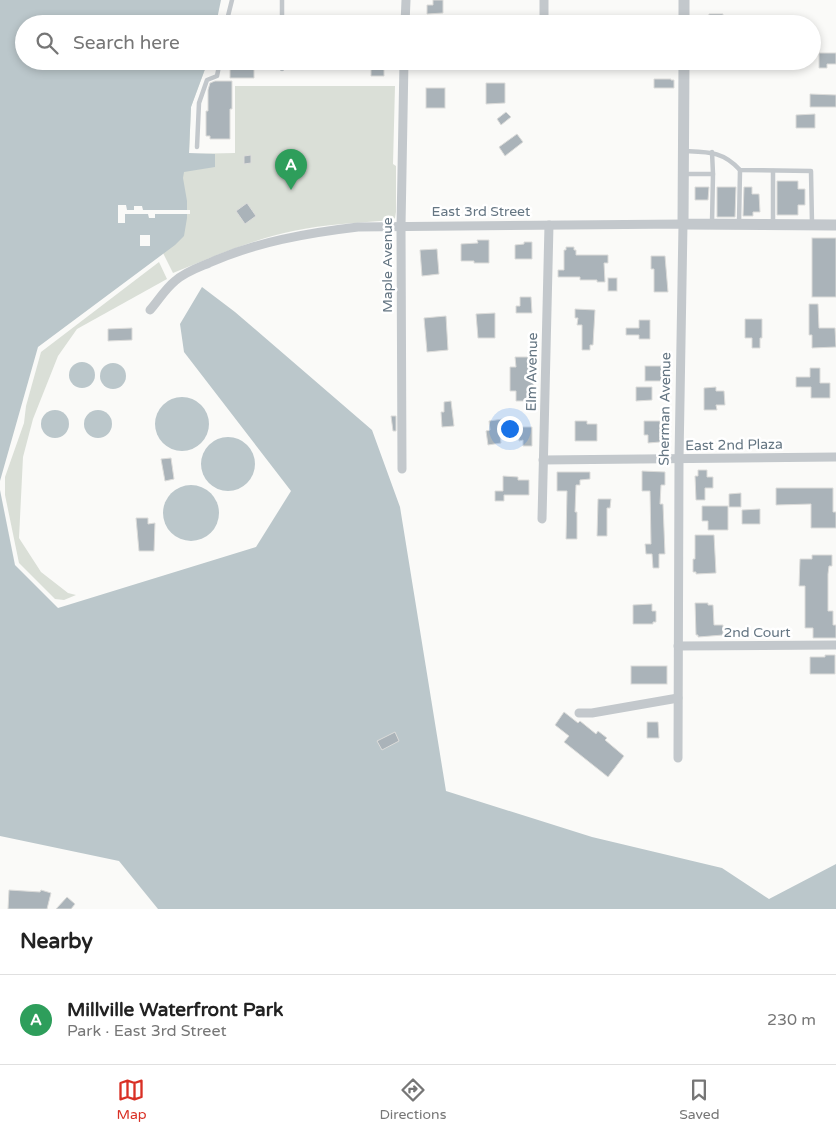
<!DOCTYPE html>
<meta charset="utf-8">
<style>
body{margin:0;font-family:"Varela Round",sans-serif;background:#f6f6f6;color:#222}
.you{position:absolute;left:509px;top:428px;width:18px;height:18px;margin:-12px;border:4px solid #fff;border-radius:50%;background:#1a73e8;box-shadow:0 0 0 8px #1a73e833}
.badge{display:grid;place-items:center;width:32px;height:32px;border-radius:50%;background:#d93025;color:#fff;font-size:16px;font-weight:700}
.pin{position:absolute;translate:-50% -41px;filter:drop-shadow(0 1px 2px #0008)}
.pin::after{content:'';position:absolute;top:26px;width:18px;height:15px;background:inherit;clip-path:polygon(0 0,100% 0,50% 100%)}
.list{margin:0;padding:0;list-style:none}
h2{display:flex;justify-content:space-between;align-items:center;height:65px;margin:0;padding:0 20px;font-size:21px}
h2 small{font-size:16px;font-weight:400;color:#767676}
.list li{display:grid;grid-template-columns:32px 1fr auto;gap:15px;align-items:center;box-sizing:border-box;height:90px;padding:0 20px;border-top:1px solid #e0e0e0}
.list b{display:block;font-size:19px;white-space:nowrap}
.list p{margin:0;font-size:16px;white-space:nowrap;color:#767676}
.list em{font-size:16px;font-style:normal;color:#767676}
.icon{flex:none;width:28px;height:28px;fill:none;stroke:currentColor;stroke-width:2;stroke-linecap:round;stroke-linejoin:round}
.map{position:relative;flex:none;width:836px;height:909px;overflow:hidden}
.search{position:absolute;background:#fff;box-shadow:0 2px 8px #0003;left:15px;right:15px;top:15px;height:55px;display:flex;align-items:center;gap:12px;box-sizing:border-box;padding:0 18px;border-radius:28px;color:#767676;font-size:19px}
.sheet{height:155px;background:#fff}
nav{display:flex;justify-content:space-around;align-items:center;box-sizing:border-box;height:70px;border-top:1px solid #e0e0e0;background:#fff;font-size:14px;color:#767676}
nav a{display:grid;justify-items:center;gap:2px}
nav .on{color:#d93025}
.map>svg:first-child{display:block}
.green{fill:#dadfd7}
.water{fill:#bbc7cb}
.pier{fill:#fafaf8}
.building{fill:#aab3b9;stroke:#dcdcda}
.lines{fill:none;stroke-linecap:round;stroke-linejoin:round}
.service{stroke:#c3c8cc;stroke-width:4.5}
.minor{stroke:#c3c8cc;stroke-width:9}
.tertiary{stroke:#c3c8cc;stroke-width:11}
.labels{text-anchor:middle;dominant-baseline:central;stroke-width:5;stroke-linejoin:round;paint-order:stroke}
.street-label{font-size:14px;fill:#657683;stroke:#fff}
</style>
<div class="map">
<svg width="836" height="909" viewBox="0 0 836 909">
<rect width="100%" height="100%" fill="#fafaf8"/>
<g class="green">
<path d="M208,61L191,107L189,154L235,153V86H395L393,164L396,166V212L395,218L392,220C359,223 325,224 293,231C251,240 212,257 173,273L163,253L53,211Z"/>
<path d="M159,262L167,279L77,329L58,356L33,419L23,457L19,538L41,572L68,593L76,595L64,600L55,599L19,563L5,495V477L24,423L26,406L41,352Z"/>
</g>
<g class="water">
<path d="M0,0H221L216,24H24V61H208L191,107L189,153L215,154V167L184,172L183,178L187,201V218L184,236L175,245L38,347L0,481Z"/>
<path d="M202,287L235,312L372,430L400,507L446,791L592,837L722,868L769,899L836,864V909H158L119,861L0,836V490L15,565L58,608L256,547L291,491L184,352L180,324Z"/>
<circle cx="82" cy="375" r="13"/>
<circle cx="113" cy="376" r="13"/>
<circle cx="182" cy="424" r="27"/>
<circle cx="98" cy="424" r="14"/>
<circle cx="55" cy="424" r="14"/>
<circle cx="228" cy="464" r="27"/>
<circle cx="191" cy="513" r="28"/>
</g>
<g class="pier">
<path d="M118,205H126L127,210H134V206H142L143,210H190V214H155V218H149L148,214H125V223H118Z"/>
<rect x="140" y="235" width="10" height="11"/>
</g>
<g class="building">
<path d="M433,0H443V13L427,14V5H433Z"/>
<path d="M709,14H723L722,24H708Z"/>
<path d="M819,53H836V64H827V68H819Z"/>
<path d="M233,61H254V78H230V66H233Z"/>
<path d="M371,61H382V65H384V76H371Z"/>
<path d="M654,79H671V80H674V88H654Z"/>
<path d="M215,81H232V109H230V139H210V136H206V111H208V90L210,83Z"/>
<path d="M486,83H505V103L486,104Z"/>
<rect x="426" y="88" width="19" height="20"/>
<path d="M810,94L836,95V107H810Z"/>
<path d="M506,112L511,117L501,125L497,119Z"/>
<path d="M815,114V128H796V115Z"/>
<path d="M517,134L523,142L505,156L499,147Z"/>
<path d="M251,155V163L244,164V156Z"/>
<path d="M777,181H798V189H805V205H798V215H777Z"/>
<path d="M695,187H709L708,200H695Z"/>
<path d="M717,187H736L735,217H717Z"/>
<path d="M744,187H752V194H759L760,212H753V216H743Z"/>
<path d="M247,203L256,216L245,224L236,211Z"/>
<rect x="812" y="238" width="24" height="59"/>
<path d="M477,240H489V263H474V261H461V244L478,243Z"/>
<path d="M524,242H532V259H515V245L524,244Z"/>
<path d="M566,247H574V250H576V255H608V263H604L605,282H597V280H580V277H558V270H564V250H566Z"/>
<path d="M437,249L439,274L422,276L420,250Z"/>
<path d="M651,256H665L668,292H654V269H651Z"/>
<rect x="608" y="278" width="9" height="13"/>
<path d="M520,297H531L532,313H516V306H520Z"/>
<path d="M809,304H818L819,328H835L836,347L812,348V335H809Z"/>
<path d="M575,309L595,310L593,345H590V350H582V325H577L578,318H575Z"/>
<path d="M495,313V338H478L476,314Z"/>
<path d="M446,316L448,350L427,352L424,318Z"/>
<path d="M745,319H762V338H760V348H752V338H745Z"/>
<path d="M639,320H650V339H639V335H626V328H639Z"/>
<path d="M132,328V340L108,341V329Z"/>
<path d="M515,357H530V365H534L533,401H516V391H510V367H516Z"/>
<rect x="645" y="366" width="26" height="15"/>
<path d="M810,368H820V383H830V398H811V387H796V377H810Z"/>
<path d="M636,387H652V400L636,401Z"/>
<path d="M716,387V391H724L725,405H716L717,410H704V388Z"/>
<path d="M451,401L454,426L442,427L441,412H444V402Z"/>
<path d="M391,416H396V431H393Z"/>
<path d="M503,419L505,428L499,429L501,443L488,445L486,431L490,430L489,421Z"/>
<path d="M575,421H587V424H597V441H575Z"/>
<path d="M644,421H660V442L648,443V435H644Z"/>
<path d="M522,427H532V446H523V440L519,441V431H522Z"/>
<path d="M171,458L174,479L165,481L161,459Z"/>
<path d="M698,470H707V477H713V488H705V500H696L695,476H698Z"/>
<path d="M642,471L665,472V485H661L660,504H663L665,554H659V568H653L652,554H646L645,544H651L650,491H642Z"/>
<path d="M557,472H590V479L580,480V485H576L575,512H577V539H566L567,491H557Z"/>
<path d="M503,476L518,477V480H529V495H504V501H495V491H503Z"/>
<path d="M776,488H833V512H836V528H811V504L776,505Z"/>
<path d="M741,493V507H729V494Z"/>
<path d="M598,499H611L610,508H607V536H597Z"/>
<path d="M702,506H728V530H708V521H702Z"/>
<path d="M760,509V524H742V510Z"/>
<path d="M136,518H148V524L155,523L154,551H139Z"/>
<path d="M695,535H714L716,573L696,574V572H693V559H695Z"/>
<path d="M812,555H832V566H829L828,574V611H833V625H836V638H813V628H805V586H799L800,559H812Z"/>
<path d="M695,603H708V605H713L714,625H723V635L698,637V635H696Z"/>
<path d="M652,604V611H656V622H653V624H633V605Z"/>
<path d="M825,655H835V674H810V657H825Z"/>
<rect x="631" y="666" width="36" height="18"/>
<path d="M564,712L578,723L580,721L596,734L598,731L607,738L605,740L624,756L608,777L564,742L569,736L555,725Z"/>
<path d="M647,722H658L659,738H647Z"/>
<path d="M395,732L399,741L382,750L377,741Z"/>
<path d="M9,890L40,892L41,890L51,893L47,909H8Z"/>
<path d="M67,897L75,904L71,909H56Z"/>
</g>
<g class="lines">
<g class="service">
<path d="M226,24L232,0"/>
<path d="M282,24V0"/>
<path d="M282,69V61"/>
<path d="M197,147L199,103L207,80L217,76L220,61"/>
<path d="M684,151C708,152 723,151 740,170L811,171L812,224"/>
<path d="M712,152L713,174"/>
<path d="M773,171V224"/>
<path d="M685,174H713L712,223"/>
<path d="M739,224L740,170"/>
</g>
<g class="minor">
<path d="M405,24L406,0"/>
<path d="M544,24V0"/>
<path d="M150,310C158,301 165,289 175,281C185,272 197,268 209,263C256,242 307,233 358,227L683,224L679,459L678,758"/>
<path d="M543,460L836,457"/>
<path d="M402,469L401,226L404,61"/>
<path d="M542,519L549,225"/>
<path d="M678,646L836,645"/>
<path d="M579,713H592L678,698"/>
</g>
<g class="tertiary">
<path d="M684,24V0"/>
<path d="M684,61L683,224L836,225"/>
</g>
</g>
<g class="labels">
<g class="street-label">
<text x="481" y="211">East 3rd Street</text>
<text transform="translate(387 265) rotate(-90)">Maple Avenue</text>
<text transform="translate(532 372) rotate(-89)">Elm Avenue</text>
<text transform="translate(665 409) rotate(-89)">Sherman Avenue</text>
<text transform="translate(734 445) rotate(-1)">East 2nd Plaza</text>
<text x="757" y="632">2nd Court</text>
</g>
</g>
</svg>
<div class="you"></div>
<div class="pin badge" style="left:291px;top:190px;background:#2e9e5b">A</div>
<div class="search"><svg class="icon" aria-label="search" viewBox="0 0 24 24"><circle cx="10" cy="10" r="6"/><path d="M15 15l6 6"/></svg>Search here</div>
</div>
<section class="sheet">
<h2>Nearby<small></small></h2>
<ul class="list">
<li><span class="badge" style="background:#2e9e5b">A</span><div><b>Millville Waterfront Park</b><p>Park · East 3rd Street</p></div><em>230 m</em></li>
</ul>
</section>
<nav>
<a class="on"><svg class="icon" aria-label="map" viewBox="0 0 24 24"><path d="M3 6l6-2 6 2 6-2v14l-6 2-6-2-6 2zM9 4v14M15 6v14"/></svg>Map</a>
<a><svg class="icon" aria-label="directions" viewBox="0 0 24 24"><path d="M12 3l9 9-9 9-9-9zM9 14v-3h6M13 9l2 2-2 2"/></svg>Directions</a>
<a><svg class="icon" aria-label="saved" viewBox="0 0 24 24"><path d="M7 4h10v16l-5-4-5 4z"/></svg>Saved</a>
</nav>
